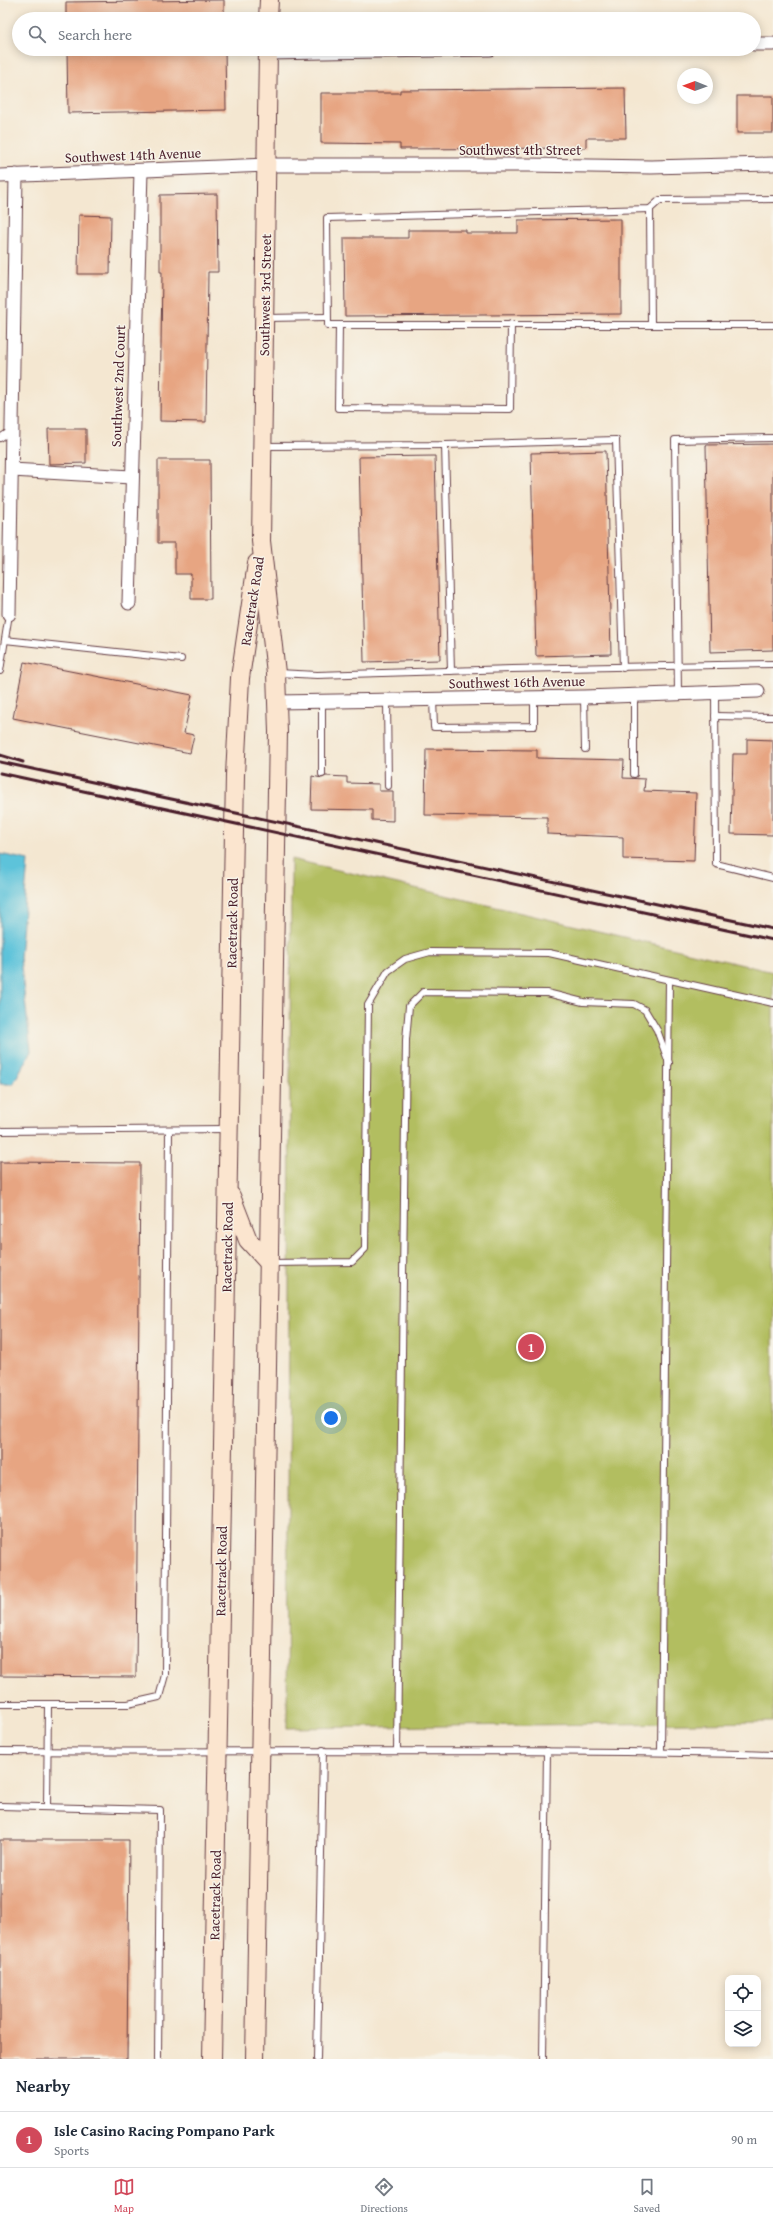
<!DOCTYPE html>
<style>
body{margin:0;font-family:"Gentium Book Plus",serif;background:#f2f2f3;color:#1f2937}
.controls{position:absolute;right:12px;bottom:12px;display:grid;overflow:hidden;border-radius:8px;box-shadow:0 2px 10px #0003}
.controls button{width:36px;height:36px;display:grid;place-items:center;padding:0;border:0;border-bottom:1px solid #e0e1e3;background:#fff;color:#1f2937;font:20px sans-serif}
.compass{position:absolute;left:677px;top:68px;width:36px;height:36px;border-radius:50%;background:#fff;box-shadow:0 2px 10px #0003;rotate:271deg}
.you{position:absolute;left:331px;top:1418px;width:14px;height:14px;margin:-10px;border:3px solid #fff;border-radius:50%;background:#1a73e8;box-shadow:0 0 0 6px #1a73e833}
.badge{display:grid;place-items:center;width:26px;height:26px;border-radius:50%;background:#d1495b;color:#fff;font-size:13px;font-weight:700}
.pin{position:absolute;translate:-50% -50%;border:2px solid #fff;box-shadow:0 1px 4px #0006}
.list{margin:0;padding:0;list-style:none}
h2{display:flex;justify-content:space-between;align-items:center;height:52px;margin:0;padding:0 16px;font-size:17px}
h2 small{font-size:13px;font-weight:400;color:#747a83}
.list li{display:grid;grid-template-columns:26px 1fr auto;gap:12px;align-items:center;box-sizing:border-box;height:56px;padding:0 16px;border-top:1px solid #e0e1e3}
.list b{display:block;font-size:15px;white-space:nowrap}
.list p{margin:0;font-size:13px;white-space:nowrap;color:#747a83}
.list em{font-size:13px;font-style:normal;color:#747a83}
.icon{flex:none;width:22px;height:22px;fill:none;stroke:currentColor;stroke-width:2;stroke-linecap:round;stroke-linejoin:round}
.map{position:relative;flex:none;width:773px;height:2059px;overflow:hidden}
.search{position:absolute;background:#fff;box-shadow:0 2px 10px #0003;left:12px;right:12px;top:12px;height:44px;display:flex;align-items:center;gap:10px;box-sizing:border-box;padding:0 14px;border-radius:22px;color:#747a83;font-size:15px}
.sheet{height:108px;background:#fff}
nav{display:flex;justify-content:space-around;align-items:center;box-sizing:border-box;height:56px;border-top:1px solid #e0e1e3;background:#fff;font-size:11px;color:#747a83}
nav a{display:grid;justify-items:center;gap:2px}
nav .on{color:#d1495b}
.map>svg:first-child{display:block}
.green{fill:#b2be60;stroke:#7e6e46}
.water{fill:#5dc3da;stroke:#547182}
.building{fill:#e7a582}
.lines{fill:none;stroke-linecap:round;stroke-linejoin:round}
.lane-casing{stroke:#643d44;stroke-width:8}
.street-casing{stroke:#643d44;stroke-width:15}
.secondary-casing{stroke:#643d44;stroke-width:20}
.lane{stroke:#fff;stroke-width:6}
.street{stroke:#fff;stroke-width:13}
.secondary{stroke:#fbe5cf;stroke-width:18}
.rail{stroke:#4a1f2b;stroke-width:3}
.labels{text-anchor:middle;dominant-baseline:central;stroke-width:3;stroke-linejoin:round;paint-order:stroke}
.street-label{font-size:14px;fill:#4a1f2b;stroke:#f7f3e8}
</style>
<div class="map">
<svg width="773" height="2059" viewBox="0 0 773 2059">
<rect width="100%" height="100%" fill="#f7f3e8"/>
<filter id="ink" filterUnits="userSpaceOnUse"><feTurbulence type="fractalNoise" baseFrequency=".025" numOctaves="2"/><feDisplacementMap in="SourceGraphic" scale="8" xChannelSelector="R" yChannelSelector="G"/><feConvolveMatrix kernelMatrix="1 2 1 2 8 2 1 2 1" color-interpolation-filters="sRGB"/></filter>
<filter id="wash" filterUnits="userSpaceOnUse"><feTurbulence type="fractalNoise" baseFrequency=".012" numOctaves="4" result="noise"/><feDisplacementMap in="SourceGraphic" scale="16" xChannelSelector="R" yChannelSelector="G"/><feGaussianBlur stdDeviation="0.9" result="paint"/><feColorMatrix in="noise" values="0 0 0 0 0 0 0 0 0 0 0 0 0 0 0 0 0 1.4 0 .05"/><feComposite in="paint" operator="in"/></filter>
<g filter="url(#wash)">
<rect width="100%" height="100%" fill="#f4e7d1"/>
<path class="green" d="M291,859L773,972V1722L287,1728Z"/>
<path class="water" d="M0,854L28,860L20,958L31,1051L13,1084H0Z"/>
<g id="blocks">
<g class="building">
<path d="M224,0V19H66V2Z"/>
<path d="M67,49H225L226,110L68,113Z"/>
<path d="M625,88L626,138H586V148L400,149V144L321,143V93H400V90Z"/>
<rect x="737" y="96" width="36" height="37"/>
<path d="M217,194L218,272H208L206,422L160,421L162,272H160V195Z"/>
<path d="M79,215L111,216L110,274H78Z"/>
<path d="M621,219V314L345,316L344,238H408V230H466V233H518V220Z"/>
<path d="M48,429H86V463L49,464Z"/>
<path d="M773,444V650L710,652L706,445Z"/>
<path d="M606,451L611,654L536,656L531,453Z"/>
<path d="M435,456L440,660L364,662L359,457Z"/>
<path d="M158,460H210L211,599H191V574H175V543H158Z"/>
<path d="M24,662L192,695L184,733L194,735L190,753L13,718Z"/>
<path d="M747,739L773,740V835L731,834L733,754H747Z"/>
<path d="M426,749L537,750V758L624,760L623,778L645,779L644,791L696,793L694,861L623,859V837L547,834V817L425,815Z"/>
<path d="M312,776L322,778L326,776L347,777V783L379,784V791H393V821L372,820V810L311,809Z"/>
<path d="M0,1162L140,1163L136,1677L0,1676Z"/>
<path d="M0,1840H129L127,2059H0Z"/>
</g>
</g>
</g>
<g filter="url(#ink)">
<use href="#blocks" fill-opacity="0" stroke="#643d44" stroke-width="1"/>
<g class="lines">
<g class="lane-casing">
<g id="lane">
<path d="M773,199L660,200L650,209L327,218L328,325H773"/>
<path d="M650,209L651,324"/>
<path d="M266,318L327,317"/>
<path d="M339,325L338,408L510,409L511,324"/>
<path d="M0,438L12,430"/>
<path d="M445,445L451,671"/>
<path d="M264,446L445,445L616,440L623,668"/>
<path d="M5,640L181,659"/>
<path d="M0,671L9,614"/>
<path d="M278,673L317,675L512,669L773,664"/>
<path d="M715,692L716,864L773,878"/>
<path d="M678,694L675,440L773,438"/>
<path d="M634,695V774"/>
<path d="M584,697L585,749"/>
<path d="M387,699L388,786"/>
<path d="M433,699L434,727L534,726V697"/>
<path d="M715,716L773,717"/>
<path d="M322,774V702"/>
<path d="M0,1131L226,1129"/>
<path d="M270,1263L352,1262L365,1249L368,1005L388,971L405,959L430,952L549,953L773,1003"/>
<path d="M0,1704H128L159,1697L165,1675L169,1130"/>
<path d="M0,1751C258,1753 515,1748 773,1755"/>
<path d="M397,1751L406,1040L409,1006L423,992L547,993L583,1002L634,1004L645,1010L657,1030L669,1063"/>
<path d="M661,1752L669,980"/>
<path d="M0,1806L160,1810L158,2059"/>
<path d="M47,1807L48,1704"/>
<path d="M317,2059L323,1750"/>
<path d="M543,2059L547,1751"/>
</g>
</g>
<g class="street-casing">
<g id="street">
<path d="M754,44H773"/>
<path d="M268,53L491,49"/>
<path d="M0,176L266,165H528L651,167L773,164"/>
<path d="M12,470L131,477"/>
<path d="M129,603L141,171"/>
<path d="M9,614L16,175"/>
<path d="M277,702L584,697L758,691"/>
</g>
</g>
<g class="secondary-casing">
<g id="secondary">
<path d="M268,19L269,0"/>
<path d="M231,1196L248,1240L269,1263"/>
<path d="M212,2059L235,775L240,678L257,563"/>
<path d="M255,2059L278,732L276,673L261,541L268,49"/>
</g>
</g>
<use href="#lane" class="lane"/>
<use href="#street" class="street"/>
<use href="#secondary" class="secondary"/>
<g class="rail">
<path d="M0,755L23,762"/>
<path d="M0,762L773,929"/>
<path d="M0,773L773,940"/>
</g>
</g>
</g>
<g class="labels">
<g class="street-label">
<text x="520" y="150">Southwest 4th Street</text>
<text transform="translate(133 155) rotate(-2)">Southwest 14th Avenue</text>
<text transform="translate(265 295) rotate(-89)">Southwest 3rd Street</text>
<text transform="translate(118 386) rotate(-88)">Southwest 2nd Court</text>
<text transform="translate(252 601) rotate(-81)">Racetrack Road</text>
<text transform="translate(517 682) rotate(-1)">Southwest 16th Avenue</text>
<text transform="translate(232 923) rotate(-89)">Racetrack Road</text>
<text transform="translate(227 1247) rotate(-89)">Racetrack Road</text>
<text transform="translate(221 1571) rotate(-89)">Racetrack Road</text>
<text transform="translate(215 1895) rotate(-89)">Racetrack Road</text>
</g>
</g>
</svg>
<div class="controls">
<button><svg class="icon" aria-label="locate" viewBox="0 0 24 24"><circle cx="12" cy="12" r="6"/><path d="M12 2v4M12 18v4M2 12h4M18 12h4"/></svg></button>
<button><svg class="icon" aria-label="layers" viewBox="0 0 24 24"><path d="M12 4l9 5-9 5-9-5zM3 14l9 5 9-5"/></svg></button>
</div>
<svg class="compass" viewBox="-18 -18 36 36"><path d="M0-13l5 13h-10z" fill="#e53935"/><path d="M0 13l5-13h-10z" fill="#747a83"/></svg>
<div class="you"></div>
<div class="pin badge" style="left:531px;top:1347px">1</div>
<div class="search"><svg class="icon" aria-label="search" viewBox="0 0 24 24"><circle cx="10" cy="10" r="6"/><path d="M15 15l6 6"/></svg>Search here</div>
</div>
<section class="sheet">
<h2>Nearby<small></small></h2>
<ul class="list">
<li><span class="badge">1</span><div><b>Isle Casino Racing Pompano Park</b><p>Sports</p></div><em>90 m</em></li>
</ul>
</section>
<nav>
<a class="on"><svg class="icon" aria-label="map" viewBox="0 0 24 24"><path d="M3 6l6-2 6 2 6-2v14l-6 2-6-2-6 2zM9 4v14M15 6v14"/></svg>Map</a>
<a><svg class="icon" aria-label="directions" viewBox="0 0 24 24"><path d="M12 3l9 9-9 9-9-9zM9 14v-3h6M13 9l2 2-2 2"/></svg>Directions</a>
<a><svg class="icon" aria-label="saved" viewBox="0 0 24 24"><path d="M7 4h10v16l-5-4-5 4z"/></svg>Saved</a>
</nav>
